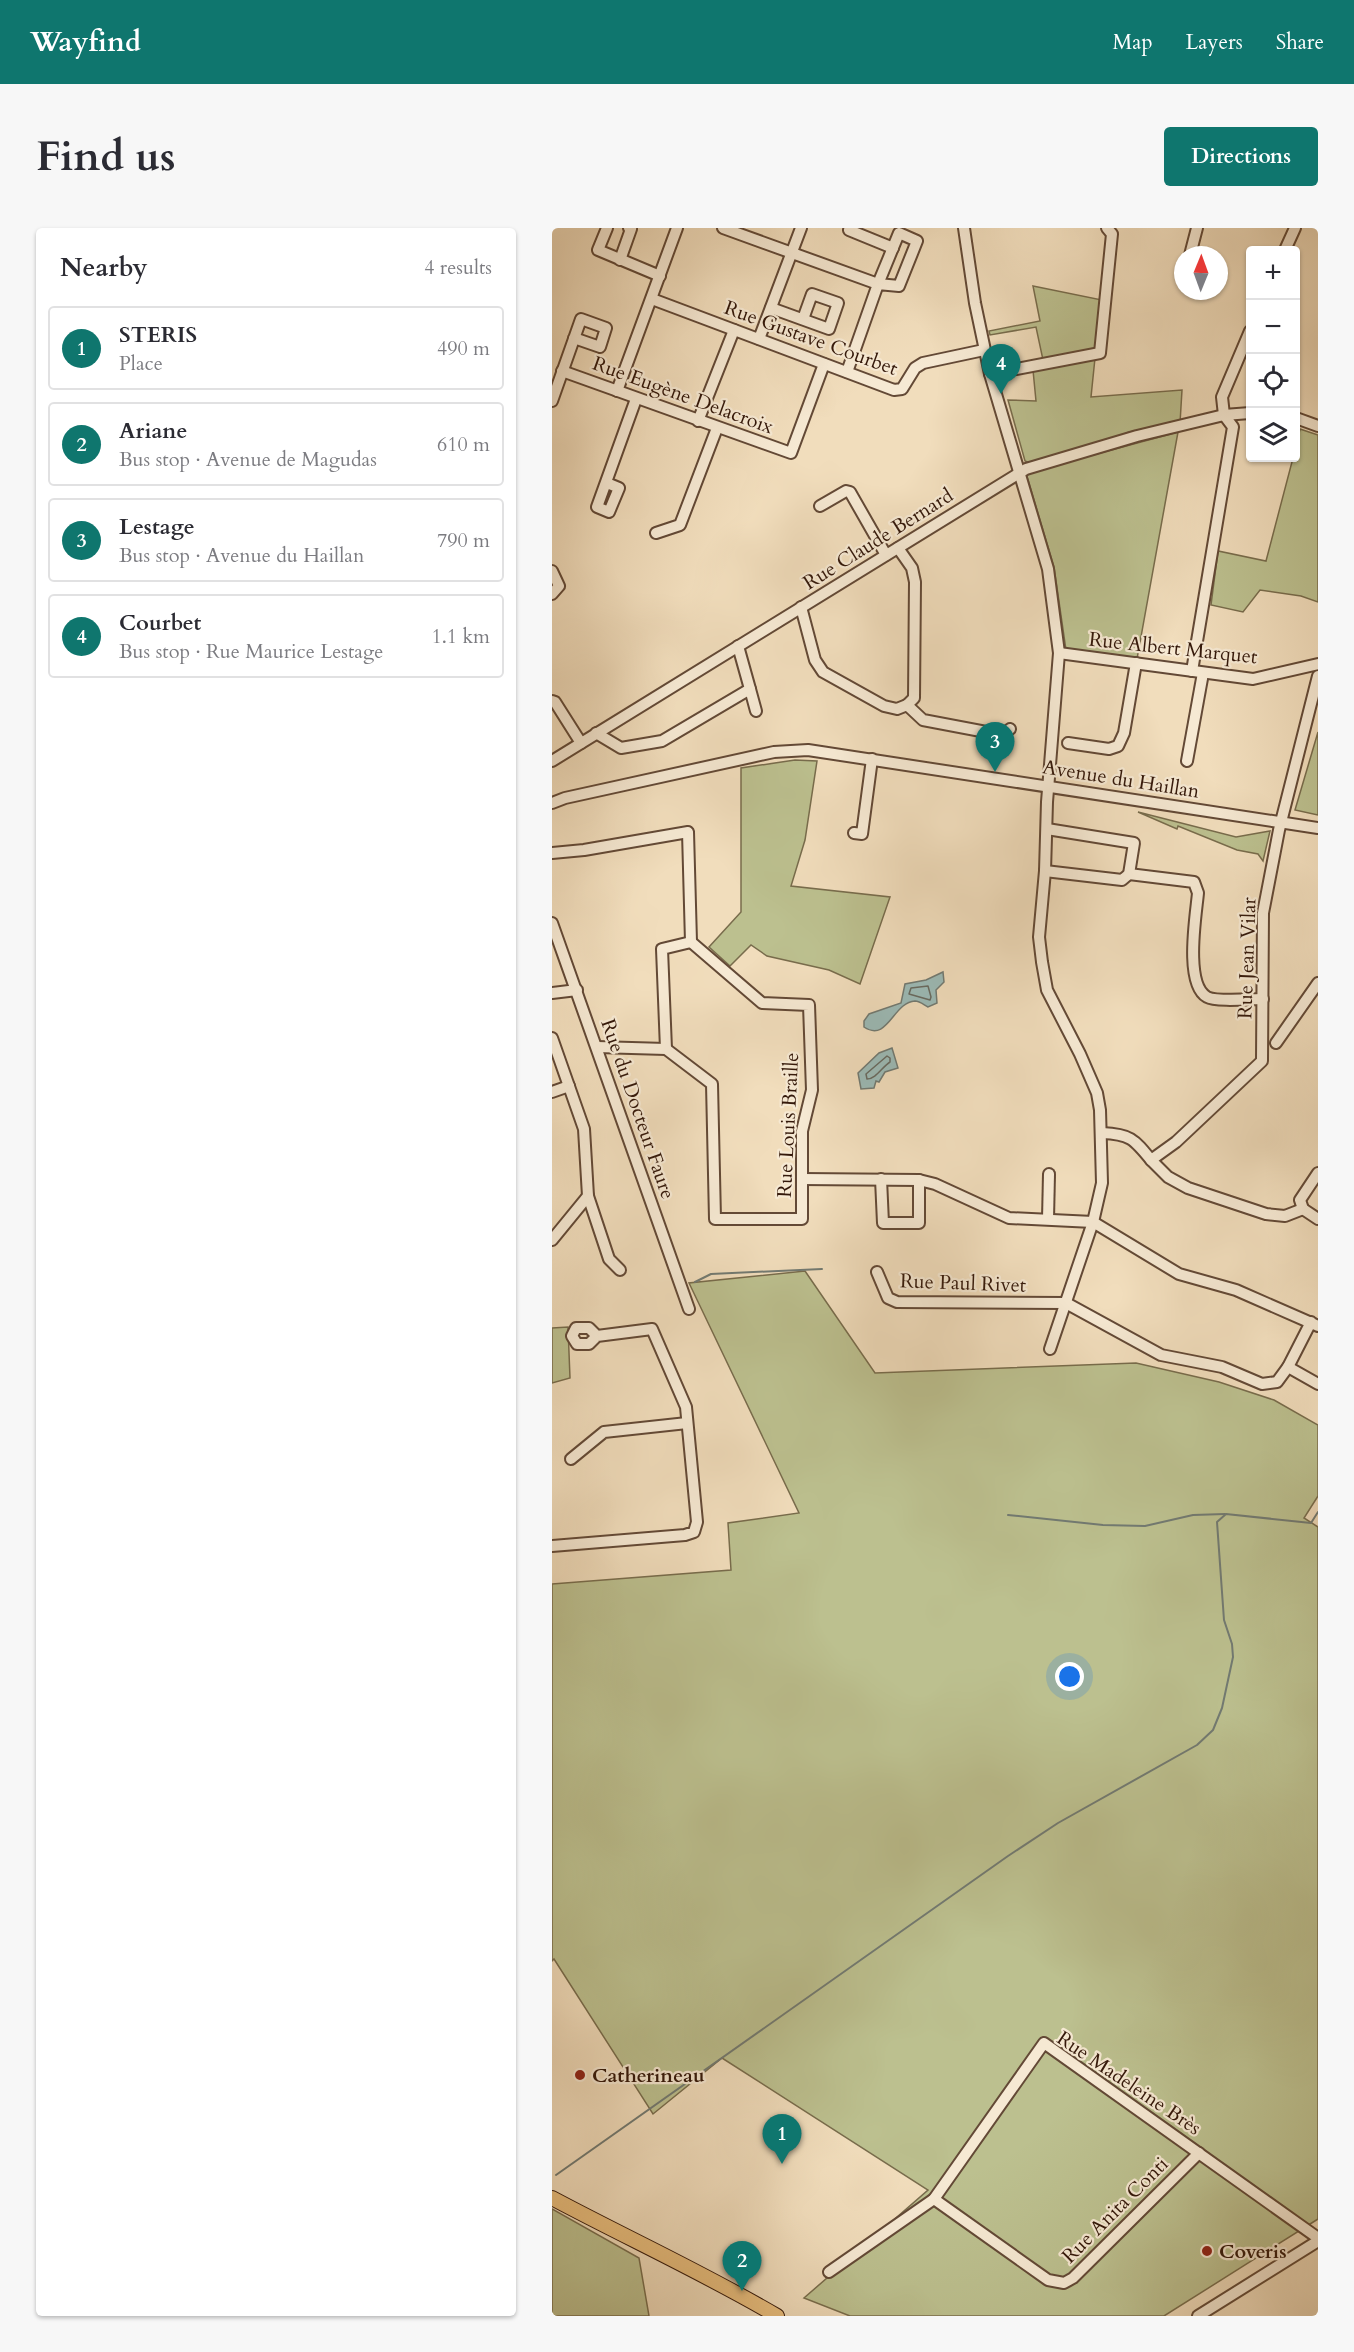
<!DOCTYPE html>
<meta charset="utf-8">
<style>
body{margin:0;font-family:Cardo,serif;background:#f7f7f7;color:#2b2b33}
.controls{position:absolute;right:18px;top:18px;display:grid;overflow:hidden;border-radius:6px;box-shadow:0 2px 4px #0004}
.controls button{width:54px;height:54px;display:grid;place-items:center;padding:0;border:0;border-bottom:2px solid #e1e1e2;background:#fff;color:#2b2b33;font:30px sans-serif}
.compass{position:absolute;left:622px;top:18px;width:54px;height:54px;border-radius:50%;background:#fff;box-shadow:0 2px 4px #0004;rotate:1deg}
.you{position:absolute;left:518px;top:1449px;width:21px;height:21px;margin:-15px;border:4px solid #fff;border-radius:50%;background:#1a73e8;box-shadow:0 0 0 9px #1a73e833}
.badge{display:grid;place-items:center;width:39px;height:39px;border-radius:50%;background:#0f766e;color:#fff;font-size:20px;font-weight:700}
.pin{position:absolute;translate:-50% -50px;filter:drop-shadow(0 2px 3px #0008)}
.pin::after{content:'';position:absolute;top:32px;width:21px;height:18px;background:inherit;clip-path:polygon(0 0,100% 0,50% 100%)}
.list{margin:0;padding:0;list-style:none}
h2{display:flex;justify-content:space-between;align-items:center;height:78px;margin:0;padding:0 24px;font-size:26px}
h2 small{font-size:20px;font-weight:400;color:#7c7c81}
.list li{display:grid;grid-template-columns:39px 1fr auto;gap:18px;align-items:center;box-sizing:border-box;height:84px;margin:0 12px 12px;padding:0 12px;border:2px solid #e1e1e2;border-radius:6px}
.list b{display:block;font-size:22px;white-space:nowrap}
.list p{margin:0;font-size:20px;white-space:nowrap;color:#7c7c81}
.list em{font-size:20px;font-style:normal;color:#7c7c81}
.icon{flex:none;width:33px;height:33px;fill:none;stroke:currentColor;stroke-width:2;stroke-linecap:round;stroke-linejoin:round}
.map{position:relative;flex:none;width:766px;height:2088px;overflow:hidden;border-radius:6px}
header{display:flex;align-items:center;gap:36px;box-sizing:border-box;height:84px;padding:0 30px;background:#0f766e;color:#fff}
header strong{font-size:28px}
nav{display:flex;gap:33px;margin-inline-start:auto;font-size:21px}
.intro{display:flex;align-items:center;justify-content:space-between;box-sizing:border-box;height:144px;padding:0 36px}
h1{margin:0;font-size:42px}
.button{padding:15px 27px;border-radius:6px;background:#0f766e;color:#fff;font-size:21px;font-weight:700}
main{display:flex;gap:36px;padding:0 36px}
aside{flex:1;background:#fff;border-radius:6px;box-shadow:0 2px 4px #0004}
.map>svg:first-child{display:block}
.green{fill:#bcc08f;stroke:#786c4c;stroke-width:1.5}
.water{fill:#9cbbb7;stroke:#727a72;stroke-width:1.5}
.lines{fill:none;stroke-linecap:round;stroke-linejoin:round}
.shore{stroke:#686a60;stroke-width:1.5}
.stream{stroke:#727a72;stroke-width:2}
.minor-casing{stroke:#634936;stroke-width:14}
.major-casing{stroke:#34180a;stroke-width:16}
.minor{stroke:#f6e9d3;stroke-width:10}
.major{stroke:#e8be7e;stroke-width:14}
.poi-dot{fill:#8f2418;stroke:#f6e9d3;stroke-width:2}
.labels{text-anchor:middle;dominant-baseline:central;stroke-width:4.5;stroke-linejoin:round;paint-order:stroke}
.street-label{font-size:20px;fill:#34180a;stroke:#f6e9d3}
.poi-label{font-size:20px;font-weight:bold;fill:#34180a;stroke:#f6e9d3;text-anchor:start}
</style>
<header>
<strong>Wayfind</strong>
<nav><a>Map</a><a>Layers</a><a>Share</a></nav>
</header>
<div class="intro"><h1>Find us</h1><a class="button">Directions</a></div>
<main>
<aside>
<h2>Nearby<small>4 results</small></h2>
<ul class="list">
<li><span class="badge">1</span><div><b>STERIS</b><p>Place</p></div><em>490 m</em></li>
<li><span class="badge">2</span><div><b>Ariane</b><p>Bus stop · Avenue de Magudas</p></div><em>610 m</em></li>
<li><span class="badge">3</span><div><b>Lestage</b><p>Bus stop · Avenue du Haillan</p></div><em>790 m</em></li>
<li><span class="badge">4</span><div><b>Courbet</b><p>Bus stop · Rue Maurice Lestage</p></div><em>1.1 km</em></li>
</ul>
</aside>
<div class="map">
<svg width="766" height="2088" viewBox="0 0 766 2088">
<rect width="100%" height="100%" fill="#f1ddbc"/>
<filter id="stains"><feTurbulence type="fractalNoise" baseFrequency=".00333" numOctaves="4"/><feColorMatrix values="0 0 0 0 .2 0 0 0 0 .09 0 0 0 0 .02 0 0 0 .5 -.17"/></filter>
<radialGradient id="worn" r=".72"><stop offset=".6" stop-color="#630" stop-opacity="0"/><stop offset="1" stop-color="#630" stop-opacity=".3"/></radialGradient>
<g class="green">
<path d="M481,58L550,72L544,122L491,132L484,99L438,107L437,103L488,93Z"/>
<path d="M543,130L539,169L630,162L628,195L577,204L538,220L478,235L473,233L456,172L484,173L481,142Z"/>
<path d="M748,201L766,207V374L749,368L708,362L691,384L659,377L666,323L714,333L741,230H744V219Z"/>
<path d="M626,204L585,431L514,422L502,339L474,245Z"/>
<path d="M766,504V587L743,582Z"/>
<path d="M243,532L265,533L253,612L239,658L338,669L308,756L277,742L215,728L199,717L178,738L157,719L189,684V540Z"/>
<path d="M586,584L684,609L718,603L711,633L706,626L685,622L626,598L625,601Z"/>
<path d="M253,1043L323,1145L584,1135L667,1154L722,1172L766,1197V1268L752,1290L766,1299V1991L612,2088H298L252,2070L376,1962L170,1830L101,1886L2,1731L0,1733V1356L179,1342L176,1295L247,1285L137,1055Z"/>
<path d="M16,1099L18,1150L0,1155V1100Z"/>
<path d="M0,1981L87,2030L97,2088H0Z"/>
</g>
<g class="water">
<path d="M391,744L392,754L384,762L385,775L376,779C372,777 368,773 363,773C341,774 336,815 312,799V793L317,786L349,775L353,756L374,752Z"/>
<path d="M340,820L346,840L333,844L327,854L324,853L322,860L309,861L306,845L327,825Z"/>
</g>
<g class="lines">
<g class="shore">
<path d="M376,758L379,769L378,772L357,766L359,760Z"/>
<path d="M335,828L338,830V834C330,839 324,851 315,851L314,846Z"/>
</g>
<g class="stream">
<path d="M143,1054L159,1046L270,1041"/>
<path d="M456,1287L551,1297L593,1298L641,1287L673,1286"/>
<path d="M4,1947L456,1628L506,1595L645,1517L661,1502L670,1480L681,1429L680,1416L672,1392L665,1294L674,1286L759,1295L766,1284"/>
</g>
<g class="minor-casing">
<g id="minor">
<path d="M55,0L46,22L108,48"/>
<path d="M171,0L326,56L347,5L365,13L347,58L326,56L295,144"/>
<path d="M412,0L423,75L438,146L496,341L507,425L495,574L493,643L487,709L490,734L495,762L528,826L545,865L548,882L550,955L541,994L498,1121"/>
<path d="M297,2L341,20"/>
<path d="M733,22L743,0"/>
<path d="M638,27L645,0"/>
<path d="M68,32L79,1L77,0"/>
<path d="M100,71L342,162L350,161L363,140L371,135L432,122"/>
<path d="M219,80L277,101L286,75L260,66L251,91"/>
<path d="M207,111L249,0"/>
<path d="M10,143L239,225L272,136"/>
<path d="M438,146L548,125L560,6L555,0"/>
<path d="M65,163L125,0"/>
<path d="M0,173L29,91L54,100L48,119L22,110"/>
<path d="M744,190L766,198"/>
<path d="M146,193L182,102"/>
<path d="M55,255L67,260L57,284L45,279L84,171"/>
<path d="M268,278L294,263L298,264L334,327"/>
<path d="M104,305L128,297L165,200"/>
<path d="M346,320L360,340L363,354L362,470L355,477L371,492L450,507L458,501"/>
<path d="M0,343L7,358L0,366"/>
<path d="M249,379L263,432L271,444L332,478L345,481L355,477"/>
<path d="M507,425L701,451L766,436"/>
<path d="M640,443L681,199L672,187L670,169L698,103"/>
<path d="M198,461L204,483"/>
<path d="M0,473L3,474L29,515"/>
<path d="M44,505L69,520L110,513L198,461L186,418"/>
<path d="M516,515L557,521L566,518L572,505L584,435"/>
<path d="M0,533L474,241L585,208L672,187L698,185"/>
<path d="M635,533L651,445"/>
<path d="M0,575L13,570L222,524L256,522L766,600"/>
<path d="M302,605L310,606L320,531"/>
<path d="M0,625L32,622L136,604L139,714L110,721L114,821"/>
<path d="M493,643L570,652L577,646L582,615L495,601"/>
<path d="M577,646L642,654L646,665C644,687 632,756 655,769C664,774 699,771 711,771"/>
<path d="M0,695L137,1081"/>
<path d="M0,765L25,762"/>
<path d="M0,810L32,901L36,968L57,1031L68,1042"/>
<path d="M724,815L766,755"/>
<path d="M45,819L114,821L160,856L163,991H250V903L260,862L257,777L210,775L139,714"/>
<path d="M0,864L17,858"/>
<path d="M550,905C578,906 582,911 599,932L624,914L710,833L711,685L727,602L766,448"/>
<path d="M599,932L616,949L636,960L714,986L733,988L751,981"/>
<path d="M250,951L367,952L383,956L457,990L541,994L627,1046L684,1062L766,1098"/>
<path d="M329,951L331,995H367V952"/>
<path d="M751,981L748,972L766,945"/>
<path d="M751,981L766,991"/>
<path d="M496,991L497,946"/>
<path d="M0,1012L36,968"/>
<path d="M325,1044L336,1070L345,1074L514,1075L609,1127L670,1139L710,1156L725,1154L736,1139L766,1156"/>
<path d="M736,1139L759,1094"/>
<path d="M19,1231L52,1204L135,1195"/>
<path d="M0,1318L133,1307L142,1304L145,1294L134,1179L100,1101L45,1108L37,1116H25L20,1108L24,1100H37L45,1108"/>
<path d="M382,1971L496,2052L512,2055L521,2050L647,1925"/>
<path d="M277,2044L382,1971L492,1815L766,2010"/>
<path d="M646,2088L766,2013"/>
</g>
</g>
<g class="major-casing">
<path id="major" d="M0,1970C75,2010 152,2045 225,2088"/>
</g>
<use href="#minor" class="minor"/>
<use href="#major" class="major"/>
</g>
<g class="poi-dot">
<circle cx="28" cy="1847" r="6"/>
<circle cx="655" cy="2023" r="6"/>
</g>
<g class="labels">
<g class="street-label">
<text transform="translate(259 110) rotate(20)">Rue Gustave Courbet</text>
<text transform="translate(131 167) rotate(20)">Rue Eugène Delacroix</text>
<text transform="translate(326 311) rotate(-32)">Rue Claude Bernard</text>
<text transform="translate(621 420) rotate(6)">Rue Albert Marquet</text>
<text transform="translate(569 551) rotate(9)">Avenue du Haillan</text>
<text transform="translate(695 730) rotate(-88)">Rue Jean Vilar</text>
<text transform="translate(86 881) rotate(71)">Rue du Docteur Faure</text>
<text transform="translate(236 897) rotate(-87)">Rue Louis Braille</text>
<text transform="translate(411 1055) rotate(2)">Rue Paul Rivet</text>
<text transform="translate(577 1855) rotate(34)">Rue Madeleine Brès</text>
<text transform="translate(563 1982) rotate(-45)">Rue Anita Conti</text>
</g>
<g class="poi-label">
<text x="40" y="1847">Catherineau</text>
<text x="667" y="2023">Coveris</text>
</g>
</g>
<rect width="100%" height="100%" filter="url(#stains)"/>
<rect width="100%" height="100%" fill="url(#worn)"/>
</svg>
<div class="controls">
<button>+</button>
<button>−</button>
<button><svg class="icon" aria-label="locate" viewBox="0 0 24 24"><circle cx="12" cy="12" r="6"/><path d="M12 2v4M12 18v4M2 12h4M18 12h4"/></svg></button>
<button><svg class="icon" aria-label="layers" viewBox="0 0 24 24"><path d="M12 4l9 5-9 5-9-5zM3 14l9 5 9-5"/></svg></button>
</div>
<svg class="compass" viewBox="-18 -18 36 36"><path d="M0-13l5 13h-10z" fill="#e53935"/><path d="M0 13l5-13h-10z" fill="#7c7c81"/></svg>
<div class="you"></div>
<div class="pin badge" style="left:230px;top:1936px">1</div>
<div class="pin badge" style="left:190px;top:2063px">2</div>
<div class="pin badge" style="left:443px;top:544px">3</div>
<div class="pin badge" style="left:449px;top:166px">4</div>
</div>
</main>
